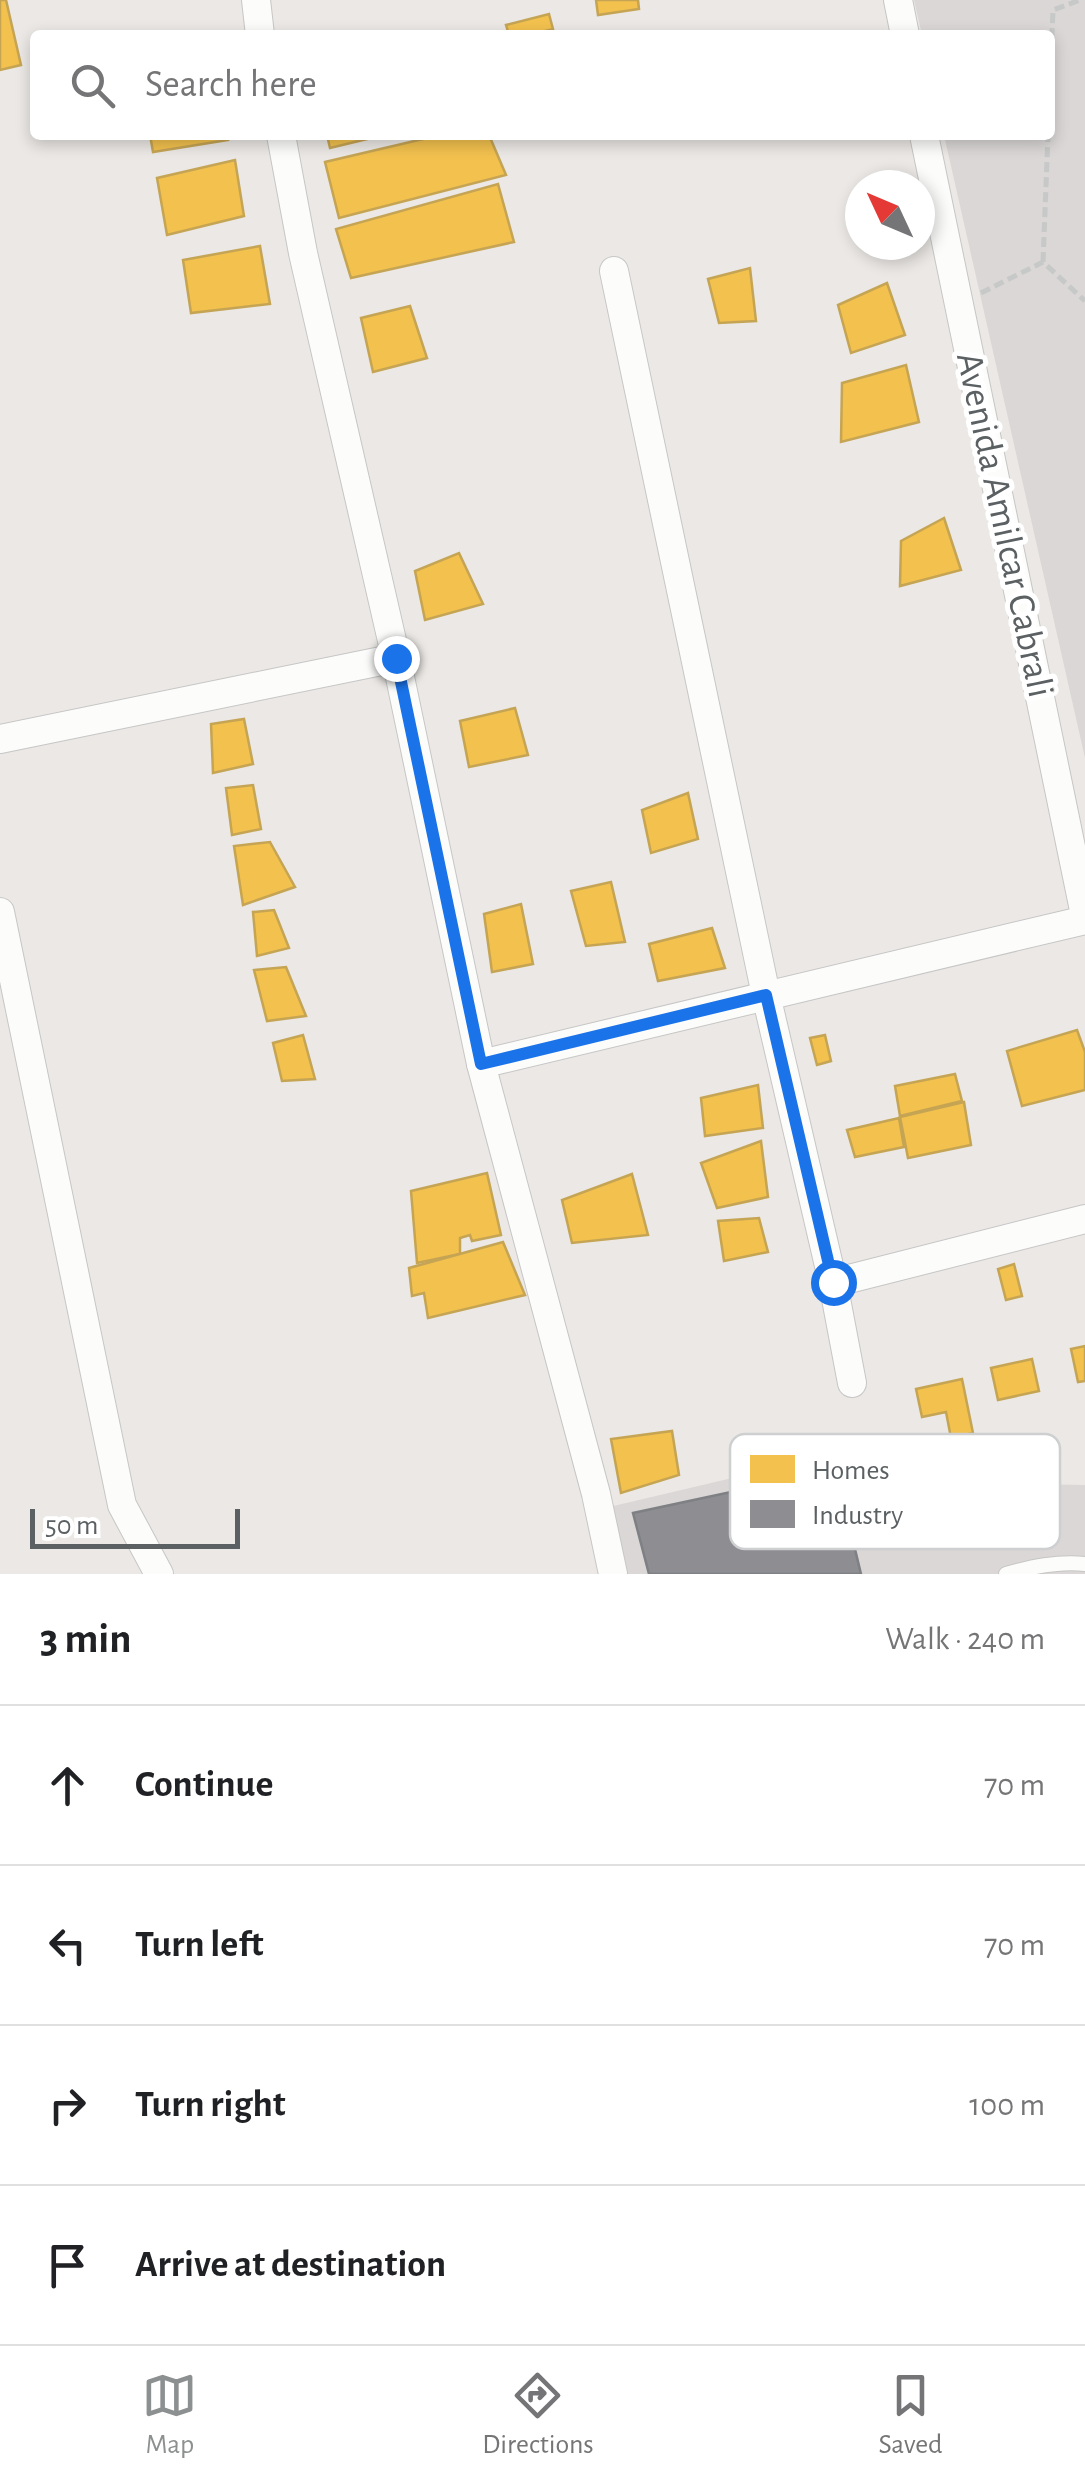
<!DOCTYPE html>
<meta charset="utf-8">
<style>
body{margin:0;font-family:"Alegreya Sans",sans-serif;background:#f2f2f2;color:#202124}
.compass{position:absolute;left:845px;top:170px;width:90px;height:90px;border-radius:50%;background:#fff;box-shadow:0 5px 15px #0003;rotate:314deg}
.scale{position:absolute;left:30px;bottom:25px;width:210px;box-sizing:border-box;padding-left:10px;border:5px solid #5b6063;border-top:0;font-size:28px;line-height:35px;white-space:nowrap;color:#5b6063;-webkit-text-stroke:8px #fff;paint-order:stroke}
.stop{position:absolute;width:30px;height:30px;margin:-22px;border:8px solid #1a73e8;border-radius:50%;background:#fff}
.stop.end{background:#1a73e8;border-color:#fff;box-shadow:0 2px 10px #0008}
.list{margin:0;padding:0;list-style:none}
h2{display:flex;justify-content:space-between;align-items:center;height:130px;margin:0;padding:0 40px;font-size:42px}
h2 small{font-size:32px;font-weight:400;color:#757577}
.list li{display:grid;grid-template-columns:65px 1fr auto;gap:30px;align-items:center;box-sizing:border-box;height:160px;padding:0 40px;border-top:2px solid #e0e0e0}
.list b{display:block;font-size:38px;white-space:nowrap}
.list em{font-size:32px;font-style:normal;color:#757577}
.icon{flex:none;width:55px;height:55px;fill:none;stroke:currentColor;stroke-width:2;stroke-linecap:round;stroke-linejoin:round}
.map{position:relative;flex:none;width:1085px;height:1574px;overflow:hidden}
.search{position:absolute;background:#fff;box-shadow:0 5px 15px #0003;left:30px;right:30px;top:30px;height:110px;display:flex;align-items:center;gap:25px;box-sizing:border-box;padding:0 35px;border-radius:10px;color:#757577;font-size:38px}
.sheet{height:770px;background:#fff}
nav{display:flex;justify-content:space-around;align-items:center;box-sizing:border-box;height:140px;border-top:2px solid #e0e0e0;background:#fff;font-size:28px;color:#757577}
nav a{display:grid;justify-items:center;gap:5px}
nav .on{color:#8d9090}
.map>svg:first-child{display:block}
.industrial{fill:#dad7d6}
.homes{fill:#f2c14e;stroke:#c5a454;stroke-width:2.5}
.industry{fill:#8d8d92;stroke:#7e8084;stroke-width:2.5}
.lines{fill:none;stroke-linecap:round;stroke-linejoin:round}
.service-casing{stroke:#c7c6c6;stroke-width:16}
.minor-casing{stroke:#c7c6c6;stroke-width:30}
.path{stroke:#c6c9c7;stroke-width:5;stroke-dasharray:10 5;stroke-linecap:butt}
.service{stroke:#fcfcfb;stroke-width:14}
.minor{stroke:#fcfcfb;stroke-width:28}
.route{stroke:#1a73e8;stroke-width:12}
.labels{text-anchor:middle;dominant-baseline:central;stroke-width:10;stroke-linejoin:round;paint-order:stroke}
.street-label{font-size:38px;fill:#5b6063;stroke:#fff}
.key{fill:#fff;stroke:#cecfd0;stroke-width:2.5}
.key-label{font-size:28px;fill:#5b6063}
</style>
<div class="map">
<svg width="1085" height="1574" viewBox="0 0 1085 1574">
<rect width="100%" height="100%" fill="#ebe8e5"/>
<g class="industrial">
<path d="M914,0H1085V758L944,135H1050V35H922Z"/>
<path d="M728,1479L1085,1485V1574H620L605,1508Z"/>
</g>
<g class="homes">
<path d="M0,0H6L21,65L0,70Z"/>
<path d="M596,0H638L639,9L598,15Z"/>
<path d="M549,14L553,29L529,35H509L506,25Z"/>
<path d="M150,135H227L228,140L153,152Z"/>
<path d="M327,135H384L330,148Z"/>
<path d="M440,135H489L506,175L339,218L325,162Z"/>
<path d="M235,160L244,216L167,235L157,178Z"/>
<path d="M498,184L514,242L351,278L336,229Z"/>
<path d="M260,246L270,304L191,313L183,260Z"/>
<path d="M750,268L756,321L719,323L708,279Z"/>
<path d="M887,283L905,335L851,353L838,305Z"/>
<path d="M410,306L427,358L373,372L361,318Z"/>
<path d="M906,365L919,422L841,442L842,383Z"/>
<path d="M944,518L961,570L900,586L901,541Z"/>
<path d="M459,553L483,604L425,620L415,571Z"/>
<path d="M515,708L528,755L469,767L460,721Z"/>
<path d="M244,719L253,764L213,773L211,724Z"/>
<path d="M253,785L261,829L232,835L226,788Z"/>
<path d="M688,793L698,839L651,853L642,810Z"/>
<path d="M270,842L295,887L243,905L234,846Z"/>
<path d="M611,882L625,942L586,946L571,891Z"/>
<path d="M521,904L533,964L492,972L484,914Z"/>
<path d="M274,910L289,948L257,956L253,912Z"/>
<path d="M712,928L725,968L658,981L649,944Z"/>
<path d="M286,967L306,1016L267,1021L254,970Z"/>
<path d="M1077,1030L1085,1052V1090L1022,1106L1007,1051Z"/>
<path d="M303,1035L315,1079L282,1081L273,1043Z"/>
<path d="M825,1035L831,1061L817,1065L810,1038Z"/>
<path d="M955,1074L962,1101L900,1116L895,1086Z"/>
<path d="M758,1085L763,1128L705,1136L701,1098Z"/>
<path d="M964,1102L971,1145L908,1158L900,1117Z"/>
<path d="M899,1118L904,1147L855,1157L847,1130Z"/>
<path d="M761,1141L768,1197L717,1208L701,1163Z"/>
<path d="M487,1173L501,1235L472,1241L470,1235L460,1238V1254L417,1263L411,1191Z"/>
<path d="M632,1174L648,1235L572,1243L562,1200Z"/>
<path d="M759,1218L768,1252L724,1261L718,1221Z"/>
<path d="M503,1242L525,1295L428,1318L424,1293L412,1296L409,1268Z"/>
<path d="M1014,1264L1022,1296L1006,1300L998,1269Z"/>
<path d="M1085,1346V1381L1078,1382L1071,1349Z"/>
<path d="M1032,1359L1039,1391L998,1400L991,1368Z"/>
<path d="M962,1379L973,1433L951,1438L946,1412L922,1417L916,1389Z"/>
<path d="M672,1431L679,1475L621,1493L611,1439Z"/>
</g>
<path class="industry" d="M840,1487L861,1574H649L633,1513L745,1489Z"/>
<g class="lines">
<g class="service-casing">
<path id="service" d="M1006,1574C1031,1567 1058,1561 1085,1564"/>
</g>
<g class="minor-casing">
<g id="minor">
<path d="M256,0L260,35"/>
<path d="M898,0L905,35"/>
<path d="M281,135L303,253L396,658L481,1064L596,1494L613,1574"/>
<path d="M924,135L1085,915"/>
<path d="M614,271L766,995L833,1283L852,1383"/>
<path d="M0,739L396,658"/>
<path d="M0,912L122,1505L159,1574"/>
<path d="M481,1064L1085,920"/>
<path d="M833,1283L1085,1219"/>
</g>
</g>
<g class="path">
<path d="M1050,83L1053,10L1080,0"/>
<path d="M1043,262L1048,135"/>
<path d="M981,293L1043,262L1085,301"/>
</g>
<use href="#service" class="service"/>
<use href="#minor" class="minor"/>
</g>
<g class="lines">
<path class="route" d="M396,658L481,1064L766,995L833,1282"/>
</g>
<g class="labels">
<g class="street-label">
<text transform="translate(1004 525) rotate(78)">Avenida Amilcar Cabrali</text>
</g>
</g>
<rect x="730" y="1434" width="330" height="115" rx="15" class="key"/>
<rect x="750" y="1455" width="45" height="28" fill="#f2c14e"/>
<rect x="750" y="1500" width="45" height="28" fill="#8d8d92"/>
<g class="key-label">
<text x="812" y="1479">Homes</text>
<text x="812" y="1524">Industry</text>
</g>
</svg>
<svg class="compass" viewBox="-18 -18 36 36"><path d="M0-13l5 13h-10z" fill="#e53935"/><path d="M0 13l5-13h-10z" fill="#757577"/></svg>
<div class="scale">50 m</div>
<div class="stop" style="left:833px;top:1282px"></div>
<div class="stop end" style="left:396px;top:658px"></div>
<div class="search"><svg class="icon" aria-label="search" viewBox="0 0 24 24"><circle cx="10" cy="10" r="6"/><path d="M15 15l6 6"/></svg>Search here</div>
</div>
<section class="sheet">
<h2>3 min<small>Walk · 240 m</small></h2>
<ul class="list">
<li><svg class="icon" aria-label="ahead" viewBox="0 0 24 24"><path d="M12 20V5M6 11l6-6 6 6"/></svg><div><b>Continue</b></div><em>70 m</em></li>
<li><svg class="icon" aria-label="left" viewBox="0 0 24 24"><path d="M17 20v-9H6M10 6l-5 5 5 5"/></svg><div><b>Turn left</b></div><em>70 m</em></li>
<li><svg class="icon" aria-label="right" viewBox="0 0 24 24"><path d="M7 20v-9h11M14 6l5 5-5 5"/></svg><div><b>Turn right</b></div><em>100 m</em></li>
<li><svg class="icon" aria-label="arrive" viewBox="0 0 24 24"><path d="M6 21V4h12l-3 4 3 4H6"/></svg><div><b>Arrive at destination</b></div></li>
</ul>
</section>
<nav>
<a class="on"><svg class="icon" aria-label="map" viewBox="0 0 24 24"><path d="M3 6l6-2 6 2 6-2v14l-6 2-6-2-6 2zM9 4v14M15 6v14"/></svg>Map</a>
<a><svg class="icon" aria-label="directions" viewBox="0 0 24 24"><path d="M12 3l9 9-9 9-9-9zM9 14v-3h6M13 9l2 2-2 2"/></svg>Directions</a>
<a><svg class="icon" aria-label="saved" viewBox="0 0 24 24"><path d="M7 4h10v16l-5-4-5 4z"/></svg>Saved</a>
</nav>
